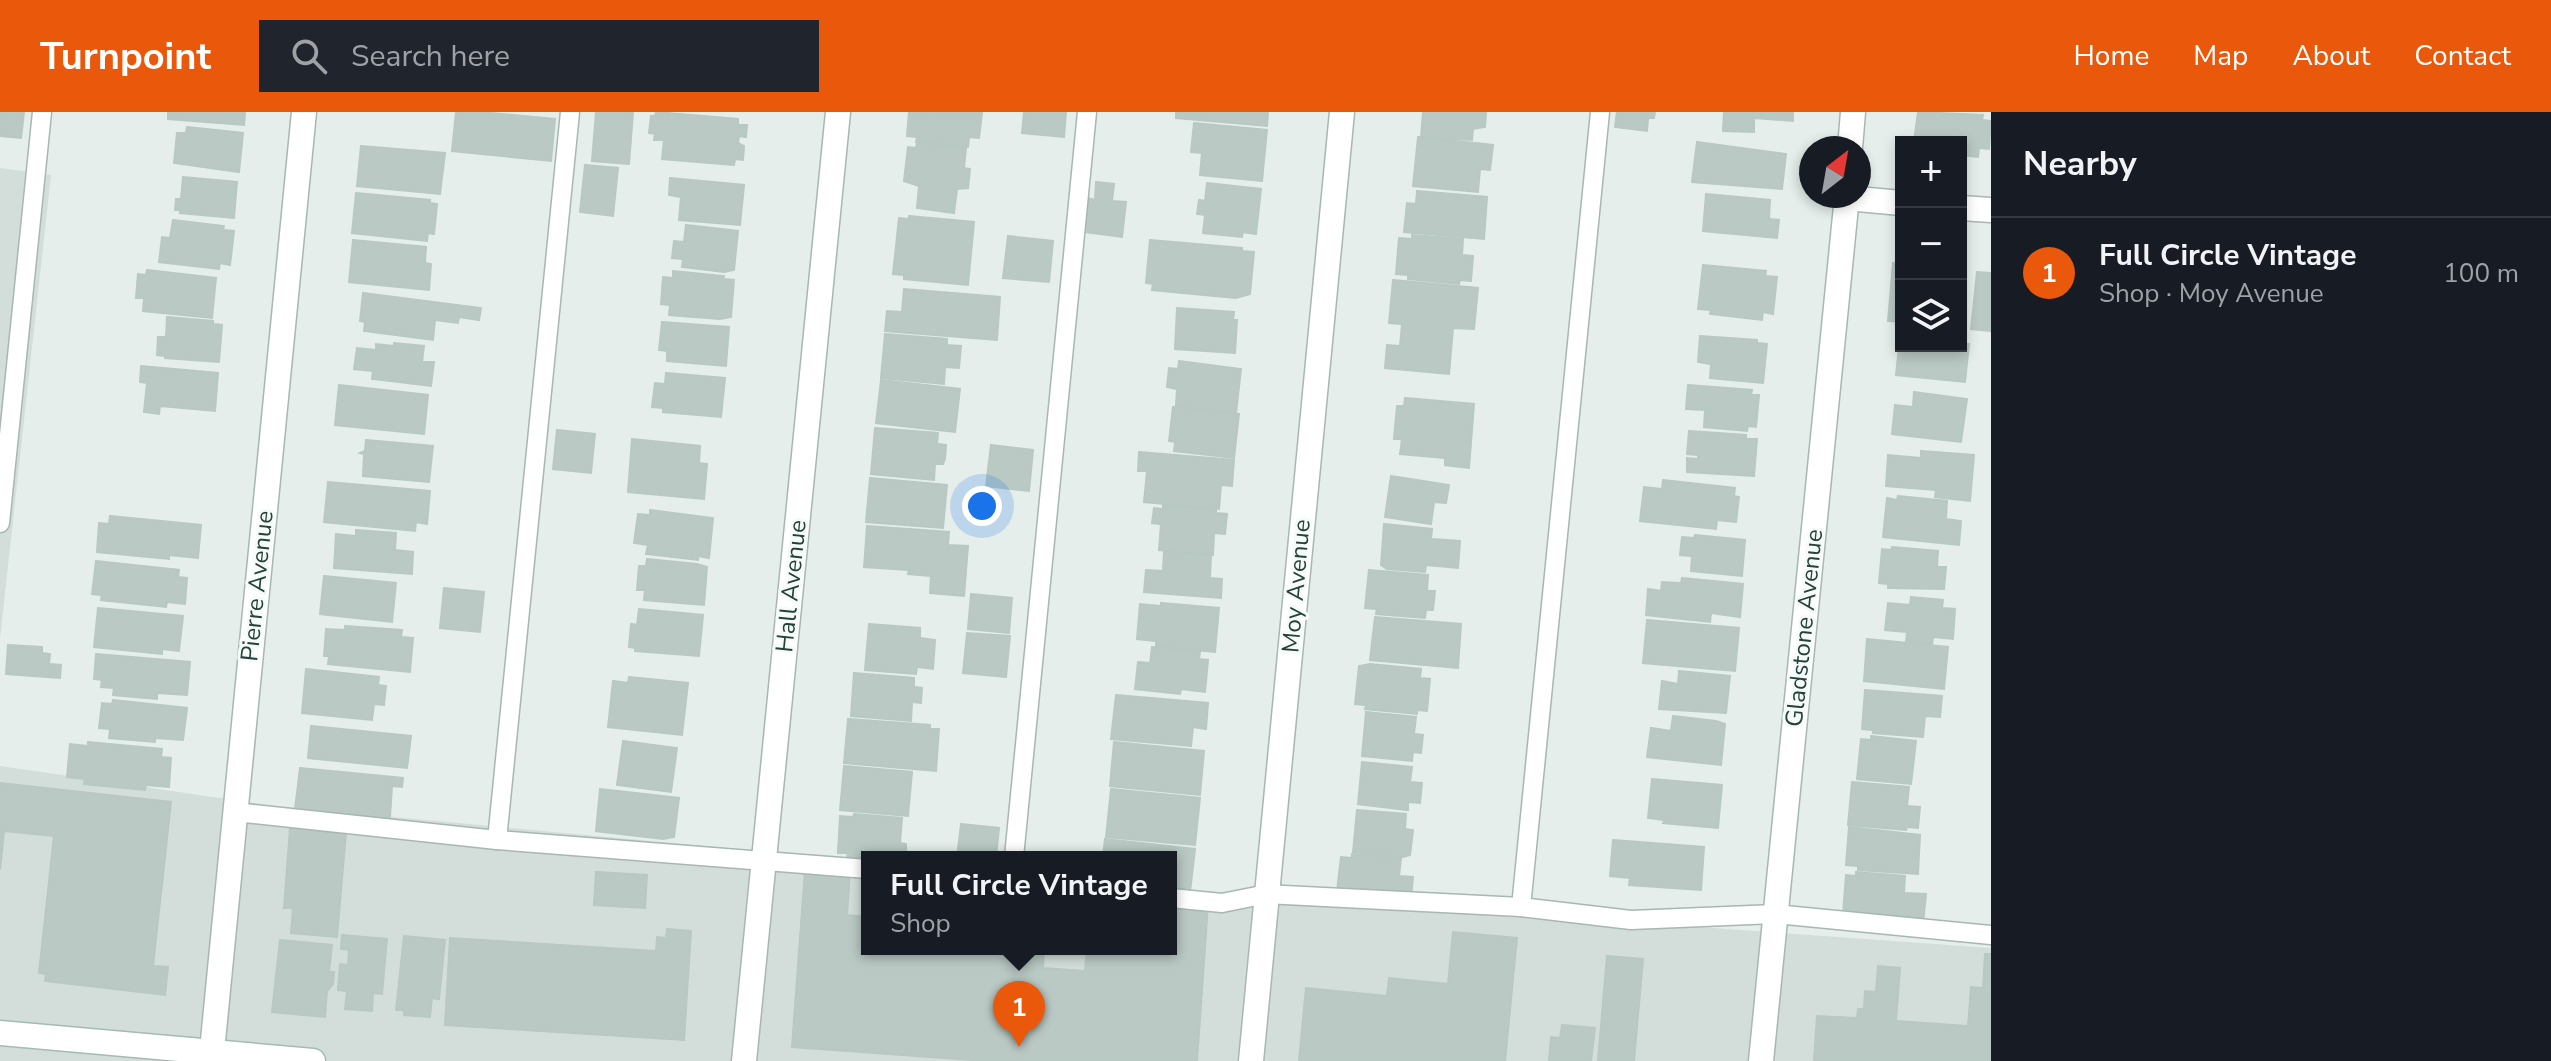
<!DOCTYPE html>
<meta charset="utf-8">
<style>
body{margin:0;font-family:"Nunito Sans",sans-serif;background:#20242c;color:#f1f3f6}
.controls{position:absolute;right:24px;top:24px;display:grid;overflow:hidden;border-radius:0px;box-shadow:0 4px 12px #0003}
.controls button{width:72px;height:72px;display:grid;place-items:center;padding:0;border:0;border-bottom:2px solid #363941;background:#171b24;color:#f1f3f6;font:40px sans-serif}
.compass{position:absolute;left:1799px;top:24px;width:72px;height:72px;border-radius:50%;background:#171b24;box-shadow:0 4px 12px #0003;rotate:31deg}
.you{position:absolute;left:982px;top:394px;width:28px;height:28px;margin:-20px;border:6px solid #fff;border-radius:50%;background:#1a73e8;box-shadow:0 0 0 12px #1a73e833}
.badge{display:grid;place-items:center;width:52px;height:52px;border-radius:50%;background:#ea580c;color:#fff;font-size:26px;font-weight:700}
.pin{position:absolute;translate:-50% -66px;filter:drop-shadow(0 2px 4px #0008)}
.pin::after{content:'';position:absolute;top:42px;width:28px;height:24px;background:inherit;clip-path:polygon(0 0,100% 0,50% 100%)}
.popup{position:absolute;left:861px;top:739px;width:316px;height:104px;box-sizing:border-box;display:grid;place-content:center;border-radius:0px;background:#171b24;filter:drop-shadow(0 2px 6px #0005);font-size:26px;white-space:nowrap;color:#9ea1a6}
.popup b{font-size:30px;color:#f1f3f6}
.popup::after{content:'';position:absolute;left:50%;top:100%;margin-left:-16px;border:16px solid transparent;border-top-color:#171b24}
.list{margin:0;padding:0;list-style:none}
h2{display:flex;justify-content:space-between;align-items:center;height:104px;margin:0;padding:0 32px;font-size:34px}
h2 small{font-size:26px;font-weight:400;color:#9ea1a6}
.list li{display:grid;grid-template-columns:52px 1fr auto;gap:24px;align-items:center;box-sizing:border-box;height:112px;padding:0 32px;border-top:2px solid #363941}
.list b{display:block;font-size:30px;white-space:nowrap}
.list p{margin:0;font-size:26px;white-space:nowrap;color:#9ea1a6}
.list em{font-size:26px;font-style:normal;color:#9ea1a6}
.icon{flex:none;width:44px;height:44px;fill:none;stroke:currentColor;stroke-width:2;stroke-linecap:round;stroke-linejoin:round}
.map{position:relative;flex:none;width:1991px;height:949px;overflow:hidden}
header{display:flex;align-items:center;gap:48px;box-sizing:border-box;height:112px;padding:0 40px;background:#ea580c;color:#fff}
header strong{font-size:38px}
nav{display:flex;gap:44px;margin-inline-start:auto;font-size:28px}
.search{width:560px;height:72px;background:#20242c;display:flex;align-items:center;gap:20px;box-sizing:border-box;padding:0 28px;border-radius:0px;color:#9ea1a6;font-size:30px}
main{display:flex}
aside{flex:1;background:#171b24}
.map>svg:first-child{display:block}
.built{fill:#d3deda}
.building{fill:#bac9c4;stroke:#b8c8c2;stroke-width:2}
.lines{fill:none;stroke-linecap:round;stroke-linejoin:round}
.lane-casing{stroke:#a7b7b2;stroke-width:21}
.street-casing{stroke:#a7b7b2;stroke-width:27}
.secondary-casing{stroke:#a4bab3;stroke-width:27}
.lane{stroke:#fff;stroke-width:18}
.street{stroke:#fff;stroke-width:24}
.secondary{stroke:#fff;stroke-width:24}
.labels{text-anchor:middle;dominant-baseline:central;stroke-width:6;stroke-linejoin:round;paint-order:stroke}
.street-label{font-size:24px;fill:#24413a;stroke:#f6fbf9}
</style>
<header>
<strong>Turnpoint</strong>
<div class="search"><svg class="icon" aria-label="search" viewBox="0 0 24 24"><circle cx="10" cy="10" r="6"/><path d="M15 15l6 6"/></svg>Search here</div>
<nav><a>Home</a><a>Map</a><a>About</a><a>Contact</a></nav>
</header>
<main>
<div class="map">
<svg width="1991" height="949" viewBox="0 0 1991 949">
<rect width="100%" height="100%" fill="#e5eeeb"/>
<g class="built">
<path d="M0,56L51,63L0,527Z"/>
<path d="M0,654L275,694L867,749V837H1171V777L1991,836V949H0Z"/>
</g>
<g class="building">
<path d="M0,0H24L21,26L0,24Z"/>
<path d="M168,0H245L244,13L168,7Z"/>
<path d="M456,0H481L555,7L551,49L452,39Z"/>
<path d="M596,0H633L629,52L592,49Z"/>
<path d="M656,0L738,7V13H747L746,25L739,24L738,31L744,34L743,48L735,47L734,53L662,47L664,28H654L655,22L649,21L651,4H655Z"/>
<path d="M909,0L982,1L979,26L969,25L968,35L916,30L917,25L907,24Z"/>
<path d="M1024,0H1066L1064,25L1022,21Z"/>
<path d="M1176,0H1268L1267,14L1176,6Z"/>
<path d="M1423,0H1486L1485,15L1473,17L1472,28L1421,25Z"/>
<path d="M1617,0H1655L1654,6H1648L1647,19L1615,15Z"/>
<path d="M1724,0H1793V9L1754,6V20L1723,19Z"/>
<path d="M1918,0L1983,3L1982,8L1991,9L1989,37L1979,36L1978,45L1961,43V30H1914Z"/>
<path d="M1194,11L1267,18L1262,69L1200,63L1202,41L1191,40Z"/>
<path d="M187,15L243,21L239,60L174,51L177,21H186Z"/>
<path d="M1418,25L1493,33L1490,58L1480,57L1478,80L1413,74Z"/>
<path d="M1697,30L1786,42L1782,77L1692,70Z"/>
<path d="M917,31L966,36L964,56L970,57L968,76L957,77L954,101L917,96L919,74L904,69L908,35L916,36Z"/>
<path d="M361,34L445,41L440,82L357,74Z"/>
<path d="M585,53L618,56L613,104L580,100Z"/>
<path d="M183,65L237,70L234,106L180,101V98H175L176,87H181Z"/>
<path d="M670,66L744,73L740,113L679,108L681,85L669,83Z"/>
<path d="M1096,70L1114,72L1112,89L1126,90L1122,125L1084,120L1088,86L1095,88Z"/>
<path d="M1207,71L1261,77L1256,122L1243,120L1242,125L1203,121L1205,103L1197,102L1199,88L1205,89Z"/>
<path d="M1417,79L1487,85L1484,127L1404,120L1407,91L1416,92Z"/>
<path d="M356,81L430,88V91L437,92L434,122L428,121L427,129L352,121Z"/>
<path d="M1706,82L1770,88L1769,107L1779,108L1777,126L1703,119Z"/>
<path d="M909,104L974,110L968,173L904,167V163L893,162L899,106L909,107Z"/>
<path d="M173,108L224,114L223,118L234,119L230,153L220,151L219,157L159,150L162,125L170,126Z"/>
<path d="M686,113L738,119L734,158L724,160L682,155L683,147L672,146L674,129L684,130Z"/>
<path d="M1412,123L1463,127L1462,143L1473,144L1471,169L1460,168L1459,172L1408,167V163L1396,162L1399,126L1412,127Z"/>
<path d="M1008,124L1053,129L1049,170L1003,166Z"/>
<path d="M353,128L426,135L425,151L431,152L429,178L349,170Z"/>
<path d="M1150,128L1242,136V139L1254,140L1250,182L1236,186L1152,178L1153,172L1146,171Z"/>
<path d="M1893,151L1901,152V210L1888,209Z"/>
<path d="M1703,153L1766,159L1765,164L1777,165L1773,202L1763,200L1762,208L1710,202L1711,198L1698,197Z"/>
<path d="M147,158L216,166L212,206L143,199L144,186H136L138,162L146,163Z"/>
<path d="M673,159L724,164L723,167L734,168L731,205L720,207L669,203L670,193L661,192L663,165L673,166Z"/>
<path d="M1977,160L1991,161V219L1971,217Z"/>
<path d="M1393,168L1478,176L1474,217L1453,216L1449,262L1385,256L1387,233L1400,234L1402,212L1389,211Z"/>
<path d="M904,177L1000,185L997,228L885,219L887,199L902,200Z"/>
<path d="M363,181L481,196L479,208L459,205L458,211L435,208L433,228L364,219L365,210L360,209Z"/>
<path d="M1177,196L1234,200L1233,208H1237L1235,241L1175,237Z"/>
<path d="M167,205L213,209V212L222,213L219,250L165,246V244L157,243L158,225H166Z"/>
<path d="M662,210L729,215L726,254L667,249V239L659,238Z"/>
<path d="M885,222L947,227V233L961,234L959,256L945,255L944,272L881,266Z"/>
<path d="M1700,224L1757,228V231L1767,232L1763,271L1710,266L1711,252L1698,250Z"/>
<path d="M1900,225L1901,234H1961V231L1969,232L1965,270L1896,263Z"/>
<path d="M394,231L424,234L422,250H434L431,274L372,267L373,259L354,257L357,236L376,238V232L394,234Z"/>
<path d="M1179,249L1241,257L1236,301L1176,294L1177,277L1167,275L1169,256L1178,257Z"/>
<path d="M141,254L218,261L215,299L160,294L159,302L144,300L147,271L140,270Z"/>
<path d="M666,261L725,266L721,305L663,300V296L652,295L655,271L665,272Z"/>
<path d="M881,268L960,277L955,320L876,311Z"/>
<path d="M339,273L428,283L424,322L335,313Z"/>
<path d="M1688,273L1752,278L1751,283H1759L1756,315L1748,314L1747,319L1704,315L1705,298L1686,297Z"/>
<path d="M1914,280L1967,287L1961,330L1892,322L1895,293L1913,295Z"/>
<path d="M1405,286L1474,292L1469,356L1445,353V346L1400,342L1402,327H1394L1397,294H1404Z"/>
<path d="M1173,295L1239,302L1234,346L1174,339L1175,330L1169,329Z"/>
<path d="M875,316L938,321L937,332L946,333L945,347L943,352H935L934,368L871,362Z"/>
<path d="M557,318L595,322L591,361L553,357Z"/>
<path d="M1689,319L1746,323V327H1757L1754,364L1687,360V346L1698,347V343L1687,342Z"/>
<path d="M632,327L700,334L699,351L707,352L704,387L628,380Z"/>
<path d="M366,328L433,334L429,370L363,364L364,342L360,341L365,339Z"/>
<path d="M991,333L1033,338L1029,379L986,374Z"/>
<path d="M1921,339L1974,343L1970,389L1935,385L1936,378L1886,374L1888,343L1921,346Z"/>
<path d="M1139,340L1234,348L1232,374L1221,373L1219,397L1144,390L1147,359H1138Z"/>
<path d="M1391,364L1449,373L1446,391L1434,390L1431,412L1385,405Z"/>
<path d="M870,366L947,373L943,416L866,410Z"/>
<path d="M1663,368L1735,376L1734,384L1739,385L1736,410L1717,408L1716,417L1640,409L1644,375L1662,377Z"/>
<path d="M328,370L430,379L427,412L416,410L415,419L324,410Z"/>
<path d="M1898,384L1947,389L1946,407L1961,409L1959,433L1883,425L1887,386L1897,388Z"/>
<path d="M1163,393L1216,398V401L1227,402L1225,422L1214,421L1213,443L1159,438L1161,412L1152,411L1154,396L1163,397Z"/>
<path d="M650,398L713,406L709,446L698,444V448L646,442L648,433L634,431L638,402L650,403Z"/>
<path d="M110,404L201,413L198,446L169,443V447L97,440L99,411L109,412Z"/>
<path d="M1384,412L1432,417L1431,427L1460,429L1458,456L1426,453L1425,460L1387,457L1381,453Z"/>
<path d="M867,414L949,420L948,433L968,434L964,484L930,481L931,464L908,462L909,458L864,455Z"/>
<path d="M356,418L396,421L395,438L413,440L412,462L334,456L336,422L356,424Z"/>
<path d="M1695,423L1745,428L1742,464L1691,459L1692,444L1680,443L1682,425L1694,426Z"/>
<path d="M1892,435L1938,439L1937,455H1946L1944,477L1888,476V472L1879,471L1882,437L1891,438Z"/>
<path d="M1164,440L1211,443L1210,466L1222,467L1221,486L1144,480L1146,458L1163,459Z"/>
<path d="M647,447L697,452L707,455L704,493L644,488L645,478H637L639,454H646Z"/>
<path d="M96,449L179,458L178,465L187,466L185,492L167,490L166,495L101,488L102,483L92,482Z"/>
<path d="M1369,458L1428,463L1427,479H1435L1433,498H1426L1425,506L1376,502L1377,497L1365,496Z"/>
<path d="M324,464L396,471L392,510L320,502Z"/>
<path d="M1682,466L1743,472L1740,505L1711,501L1710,510L1646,503L1648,477L1661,479L1662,470L1681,471Z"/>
<path d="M444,476L484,480L480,520L440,516Z"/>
<path d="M971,482L1012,486L1009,521L968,517Z"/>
<path d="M1911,485L1943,488L1942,496L1955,497L1953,527L1933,525L1932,533L1906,530L1907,520L1885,518L1888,491L1910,493Z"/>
<path d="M1161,491L1219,496L1215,540L1156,534V529L1137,527L1140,492L1161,494Z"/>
<path d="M98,496L183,504L179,539L162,537V542L94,535Z"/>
<path d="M639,497L703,503L699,544L635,539V536L629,535L631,512L637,513Z"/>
<path d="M1375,505L1461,512L1458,556L1370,548Z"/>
<path d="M1647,508L1739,516L1735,559L1643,551Z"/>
<path d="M869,512L920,516V526L935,528L933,557L917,555L916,562L865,558Z"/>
<path d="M345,514L402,518L401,525L413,526L410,560L328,552L329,544H324L326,517L345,518Z"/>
<path d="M967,521L1010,524L1006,565L963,561Z"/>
<path d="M1867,527L1948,535L1944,577L1864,569Z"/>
<path d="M8,533L42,535V541L50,542L49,552L61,553L60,566L6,562Z"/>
<path d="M1152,535L1200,540L1199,547L1208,548L1205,580L1181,577L1180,582L1135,577L1138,550L1150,551Z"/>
<path d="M96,542L190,550L187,583L157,581V587L113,583L114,576L101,575L102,568L94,567Z"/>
<path d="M1370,552L1421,557L1420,566L1430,567L1427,599L1417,598V602L1365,597L1366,593L1355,592L1359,554Z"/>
<path d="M306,557L379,565L378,573L386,574L384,593L374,592L372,608L302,601Z"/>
<path d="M1679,559L1730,564L1726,601L1659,597L1662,569L1678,572Z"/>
<path d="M854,561L914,566V575L922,576L921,591L912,590L911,609L851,604Z"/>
<path d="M629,565L688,571L682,623L608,615L613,569L628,571Z"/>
<path d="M1865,578L1942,584L1940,605L1925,604L1923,625L1873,621V618L1862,617Z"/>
<path d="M1116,583L1208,591L1206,617L1193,615L1191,634L1111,627Z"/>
<path d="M113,588L187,596L183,628L155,626V630L109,626L110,617L99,616L102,591L112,592Z"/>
<path d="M1366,600L1416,605L1414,622L1423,623L1421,641L1413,640L1412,649L1362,644Z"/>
<path d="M1673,604L1716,609L1725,612L1721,653L1647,645L1651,616L1671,619Z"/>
<path d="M848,607L930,613V617H939L936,659L844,651Z"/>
<path d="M311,614L411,624L407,656L308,646Z"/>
<path d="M1871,624L1916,629L1911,672L1857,667L1861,627L1871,628Z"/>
<path d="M623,629L677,636L671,680L617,673Z"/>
<path d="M88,630L162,637L161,645L171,646L169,675L146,673L145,678L84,672L85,667L67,665L70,632L88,634Z"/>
<path d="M1114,630L1204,639L1200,683L1110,674Z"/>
<path d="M1362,650L1412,655L1410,670L1422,671L1420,691L1408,690V698L1358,692Z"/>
<path d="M844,654L912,660L908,704L840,698Z"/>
<path d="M300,656L403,666L402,675L392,674L390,705L382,706L295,697Z"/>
<path d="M1652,667L1722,673L1718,716L1663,711L1664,708L1648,706Z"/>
<path d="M1852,670L1909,675L1907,694L1920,695L1918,716L1907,715L1906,718L1848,713Z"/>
<path d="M0,671L171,690L153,854L168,855L165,883L45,869L46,862L39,861L54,724L4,719L0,758Z"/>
<path d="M600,677L679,686L674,725L663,727L596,719Z"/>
<path d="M1111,677L1200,686L1195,733L1106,725Z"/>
<path d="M1357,698L1406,702L1405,717L1413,718L1410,743L1403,745L1353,740Z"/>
<path d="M854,702L902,706L900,731L906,732V742H898V745L867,747L847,745L848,741H838L840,704L853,705Z"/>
<path d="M961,712L999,716L996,745H957Z"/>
<path d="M1849,715L1920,723L1918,762L1858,758V754L1846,753Z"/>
<path d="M290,716L346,721L337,825L291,821L293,796H284Z"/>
<path d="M1105,727L1195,737L1190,780L1171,778V745H1103Z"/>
<path d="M1613,728L1704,735L1701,778L1629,773L1630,766L1610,764Z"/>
<path d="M1352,742L1401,746L1399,764L1413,765L1411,786L1337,779L1341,745L1352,746Z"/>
<path d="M805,758L850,761L847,803L867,805V837H1044L1043,856L1085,859L1087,837H1171V790L1208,792L1197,949H985L792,935Z"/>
<path d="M596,760L647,763L645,796L594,793Z"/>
<path d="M1856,760L1905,764L1904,781L1926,782L1923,812L1843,802L1846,763L1856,764Z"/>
<path d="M667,817L691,819L684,928L445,913L450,826L656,839L657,825L666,826Z"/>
<path d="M1453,820L1517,826L1505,949H1299L1306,876L1387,884L1389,866L1448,872Z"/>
<path d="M342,823L387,827L382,882L373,881L372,899L345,897L347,879L338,878L340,852L348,853L349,838L341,837Z"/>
<path d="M404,824L445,828L439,887L432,886L430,905L404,903V898H396Z"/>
<path d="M280,828L332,833L329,860H334L333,872L327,879L325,905L272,900Z"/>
<path d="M1985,842H1991V949H1814L1817,904L1857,906L1858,897H1864L1865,879L1876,880L1878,854L1900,856L1896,909L1968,914L1971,875L1983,876Z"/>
<path d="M1607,844L1643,847L1634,949H1598Z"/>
<path d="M1562,913L1595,916L1591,949H1549L1551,925L1560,926Z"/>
</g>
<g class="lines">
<g class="lane-casing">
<g id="lane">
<path d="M570,0L497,728L867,757"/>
<path d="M0,411L42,0"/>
<path d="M235,700L497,728"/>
<path d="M1014,745L1087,0"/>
<path d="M1171,786L1222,791L1267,782L1521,795L1600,0"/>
<path d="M1521,795L1631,808L1775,802L1991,823"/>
</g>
</g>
<g class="street-casing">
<g id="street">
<path d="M1850,36L1853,0"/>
<path d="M1847,86L1901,91"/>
<path d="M1961,96L1991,98"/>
<path d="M211,949L304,0"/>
<path d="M744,949L838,0"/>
<path d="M1251,949L1342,0"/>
<path d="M1761,949L1847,84"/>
</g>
</g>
<g class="secondary-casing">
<path id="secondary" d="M0,921L313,949"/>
</g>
<use href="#lane" class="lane"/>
<use href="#street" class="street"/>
<use href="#secondary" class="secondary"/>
</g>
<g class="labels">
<g class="street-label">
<text transform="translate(257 474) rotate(-84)">Pierre Avenue</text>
<text transform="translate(791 474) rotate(-84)">Hall Avenue</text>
<text transform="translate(1296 474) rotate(-85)">Moy Avenue</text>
<text transform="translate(1804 516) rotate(-84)">Gladstone Avenue</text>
</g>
</g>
</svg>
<div class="controls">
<button>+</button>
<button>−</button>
<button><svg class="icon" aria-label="layers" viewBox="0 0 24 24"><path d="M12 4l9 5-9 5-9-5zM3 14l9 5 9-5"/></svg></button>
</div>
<svg class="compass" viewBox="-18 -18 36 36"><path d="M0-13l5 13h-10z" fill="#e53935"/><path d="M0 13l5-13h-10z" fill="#9ea1a6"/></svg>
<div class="you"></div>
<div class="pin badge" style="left:1019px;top:935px">1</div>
<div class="popup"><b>Full Circle Vintage</b>Shop</div>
</div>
<aside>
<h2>Nearby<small></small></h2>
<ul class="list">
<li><span class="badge">1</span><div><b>Full Circle Vintage</b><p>Shop · Moy Avenue</p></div><em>100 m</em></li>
</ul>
</aside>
</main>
